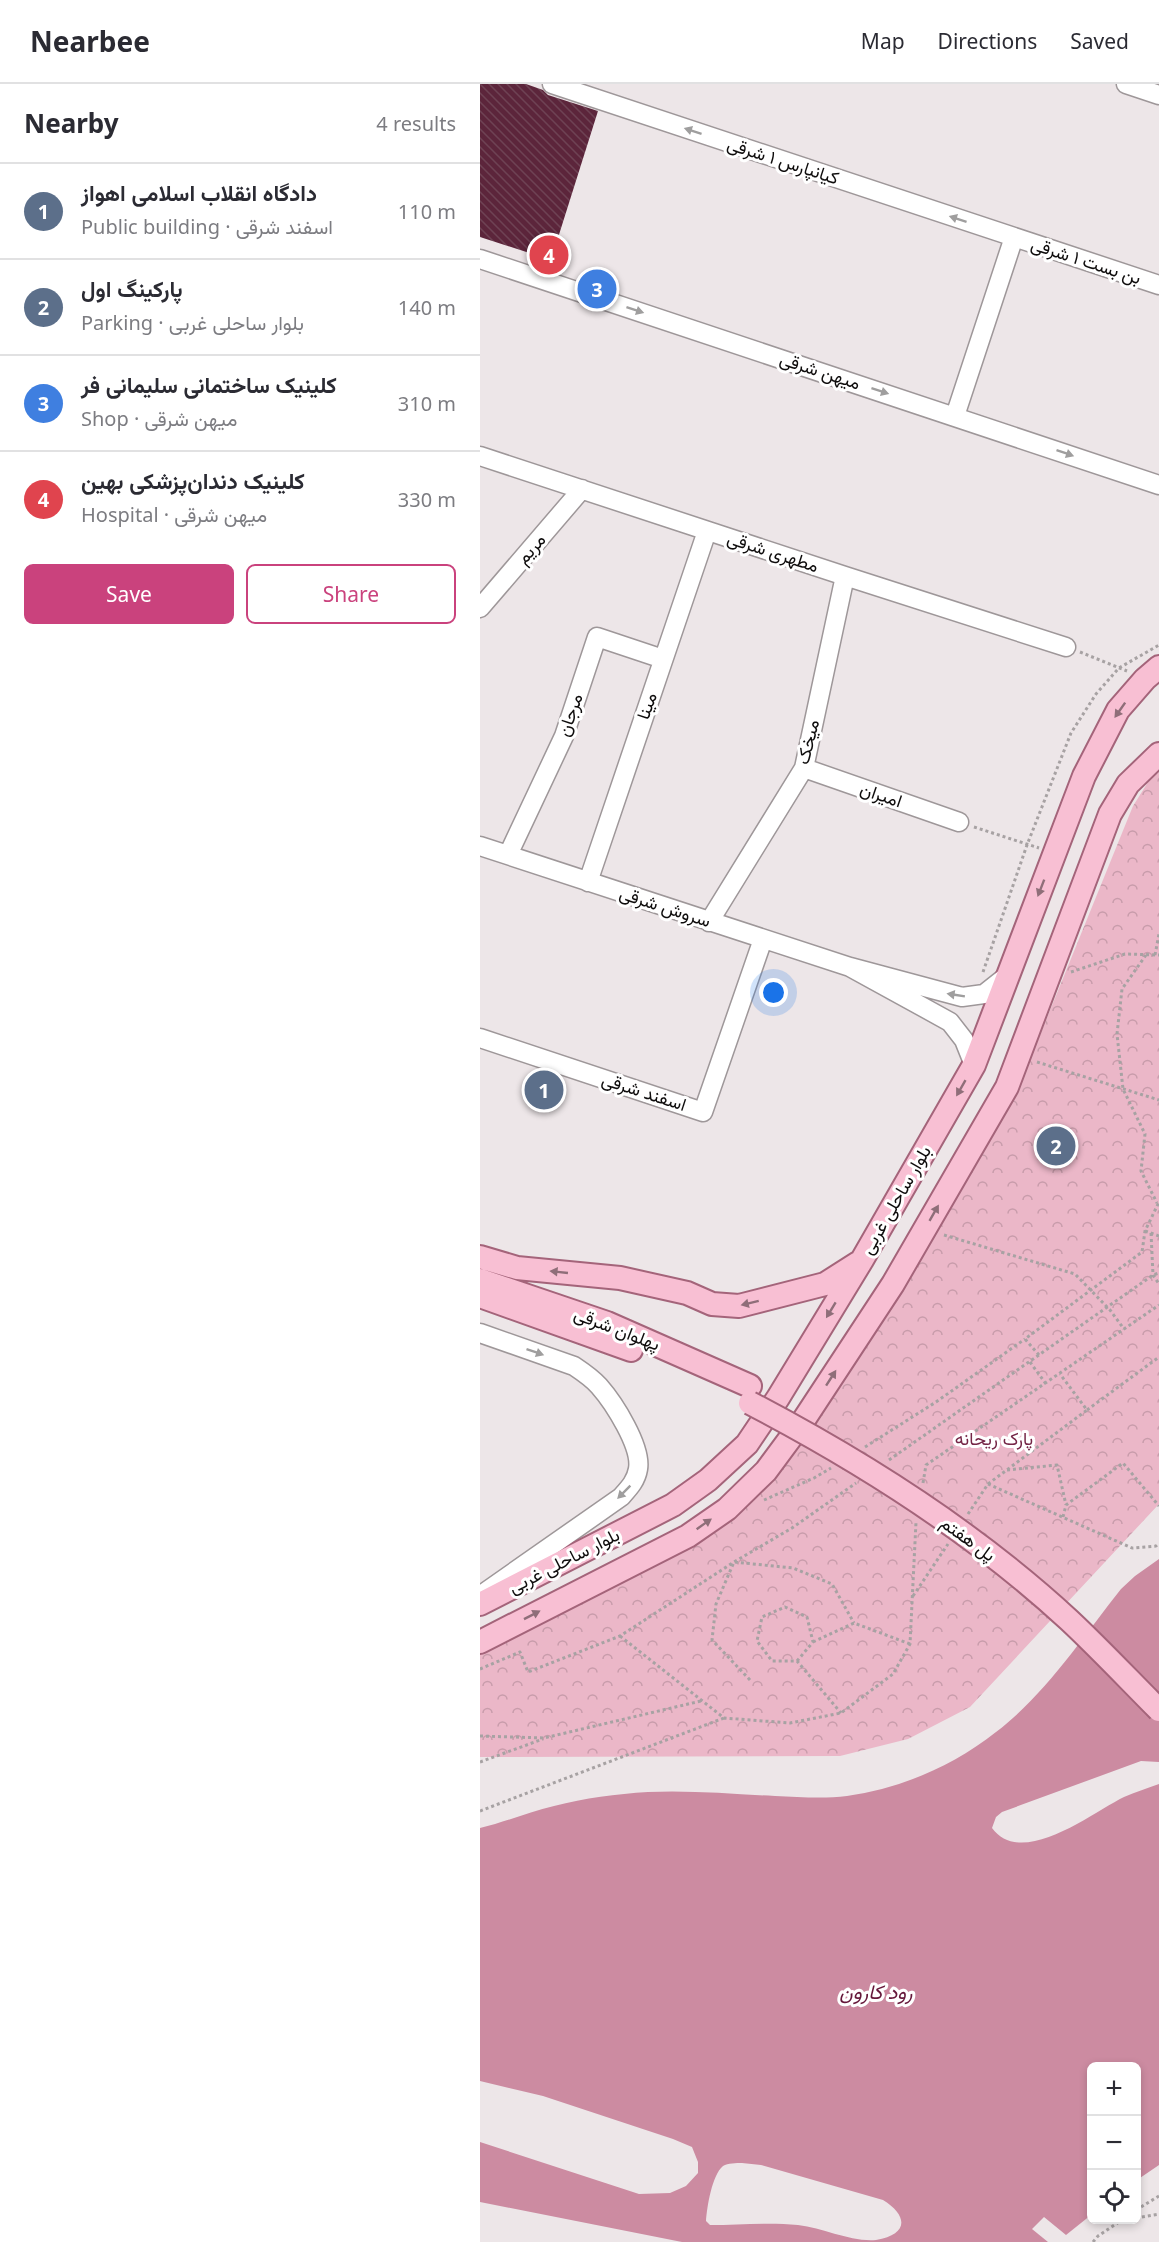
<!DOCTYPE html>
<html lang="en">
<head>
<meta charset="utf-8">
<style>
	:root { --surface:#fff; --page:#f7f7f7; --text:#2b2b33; --muted:#7c7c81; --line:#e1e1e2; --accent:#ca427d }
	body { margin:0; font-family:"Noto Sans",Vazirmatn,sans-serif; background:var(--page); color:var(--text) }
	.controls { position:absolute; right:18px; bottom:18px; display:grid; overflow:hidden; border-radius:9px; box-shadow:0 3px 9px #0003 }
	.controls button { width:54px; height:54px; display:grid; place-items:center; padding:0; border:0; border-bottom:2px solid var(--line); background:var(--surface); color:var(--text); font:30px sans-serif }
	.you { position:absolute; left:294px; top:909px; width:21px; height:21px; margin:-15px; border:4px solid #fff; border-radius:50%; background:#1a73e8; box-shadow:0 0 0 9px #1a73e833 }
	.badge { display:grid; place-items:center; width:39px; height:39px; border-radius:50%; background:var(--accent); color:#fff; font-size:20px; font-weight:700 }
	.pin { position:absolute; translate:-50% -50%; border:3px solid #fff; box-shadow:0 2px 6px #0006 }
	.list { margin:0; padding:0; list-style:none }
	h2 { display:flex; justify-content:space-between; align-items:center; height:78px; margin:0; padding:0 24px; font-size:26px }
	h2 small { font-size:20px; font-weight:400; color:var(--muted) }
	.list li { display:grid; grid-template-columns:39px 1fr auto; gap:18px; align-items:center; box-sizing:border-box; height:96px; padding:0 24px; border-top:2px solid var(--line) }
	.list b { display:block; font-size:22px; white-space:nowrap }
	.list p { margin:0; font-size:20px; white-space:nowrap; color:var(--muted) }
	.list em { font-size:20px; font-style:normal; color:var(--muted) }
	.actions { display:flex; gap:12px; padding:18px 24px }
	.actions a { flex:1; padding:14px 0; border:2px solid var(--accent); border-radius:9px; text-align:center; font-size:21px; color:var(--accent) }
	.actions .main { background:var(--accent); color:#fff }
	.icon { flex:none; width:33px; height:33px; fill:none; stroke:currentColor; stroke-width:2; stroke-linecap:round; stroke-linejoin:round }
	.map { position:relative; flex:none; width:679px; height:2158px; overflow:hidden }
	header { display:flex; align-items:center; gap:36px; box-sizing:border-box; height:84px; padding:0 30px; background:var(--surface); border-bottom:2px solid var(--line) }
	header strong { font-size:28px }
	nav { display:flex; gap:33px; margin-inline-start:auto; font-size:21px }
	main { display:flex }
	aside { flex:1; background:var(--surface) }
	.map>svg:first-child { display:block }
</style>
</head>
<body>
<header>
<strong>Nearbee</strong>
<nav><a>Map</a><a>Directions</a><a>Saved</a></nav>
</header>
<main>
<aside>
<h2>Nearby<small>4 results</small></h2>
<ul class="list">
<li><span class="badge" style="background:#5c6f8a">1</span><div><b>دادگاه انقلاب اسلامی اهواز</b><p>Public building · اسفند شرقی</p></div><em>110 m</em></li>
<li><span class="badge" style="background:#5c6f8a">2</span><div><b>پارکینگ اول</b><p>Parking · بلوار ساحلی غربی</p></div><em>140 m</em></li>
<li><span class="badge" style="background:#3f7fe0">3</span><div><b>کلینیک ساختمانی سلیمانی فر</b><p>Shop · میهن شرقی</p></div><em>310 m</em></li>
<li><span class="badge" style="background:#e0444e">4</span><div><b>کلینیک دندان‌پزشکی بهین</b><p>Hospital · میهن شرقی</p></div><em>330 m</em></li>
</ul>
<div class="actions"><a class="main">Save</a><a>Share</a></div>
</aside>
<div class="map">
<svg width="679" height="2158" viewBox="0 0 679 2158">
	<defs>
		<pattern id="park-crowns" width="20" height="18" patternUnits="userSpaceOnUse" patternTransform="scale(1.5)"><rect width="20" height="18" fill="#ebb7c8"/><path d="M2 6a3 3 0 1 1 6 0M12 15a3 3 0 1 1 6 0" fill="none" stroke="#c89cab"/></pattern>
		<pattern id="building-back-hatch" width="6" height="6" patternUnits="userSpaceOnUse" patternTransform="scale(1.5)"><rect width="6" height="6" fill="#5c253b"/><path d="M-1 5l2 2M0 0l6 6M5-1l2 2" fill="none" stroke="#6e4254"/></pattern>
	</defs>
	<rect width="100%" height="100%" fill="#ede6e8"/>
	<path fill="url(#park-crowns)" d="M679,688v732l-189,203 -62,32 -68,17 -360,1v-112l243,-130 173,-228 133,-225 104,-256 17,-27z"/>
	<path fill="#cc8ba1" fill-rule="evenodd" d="M679,1475v203l-18,-1 -139,51 -6,5 -4,11c30,41 101,-16 132,-31 11,-5 24,-9 35,-13v381l-22,15 -1,-114h-44l-1,149 -25,20 -22,-18 -12,12 16,13h-366l-202,-40v-60l159,52 31,-1 16,-7 12,-13v-11l-6,-15 -19,-8 -130,-43 -63,-15v-253c25,-6 49,-16 74,-22 31,-8 62,-12 94,-14 42,-2 85,2 127,4 24,1 49,3 72,0 55,-8 106,-30 149,-64 50,-38 86,-94 125,-143l14,-13zM262,2079l19,2 122,35c26,16 25,35 -7,40 -26,2 -52,-12 -78,-15 -29,-3 -59,0 -88,0l-4,-4c1,-14 6,-46 17,-55 5,-3 13,-3 19,-3z"/>
	<path fill="url(#building-back-hatch)" d="M0,0h46l17,6 5,5 50,16 -47,149 -71,-23z"/>
	<g fill="none" stroke-linecap="round" stroke-linejoin="round">
		<defs>
			<path id="minor" d="M72,0l607,201
				M646,0l33,11
				M0,175l679,226
				M475,332l59,-179
				M0,372l365,120 221,71
				M0,524l102,-119
				M324,684l155,54
				M0,762l370,121
				M28,771l56,-119 33,-99 66,22
				M108,798l119,-351
				M229,838l95,-154 41,-192
				M0,954l223,74 60,-173
				M494,981l-10,-25 -14,-18 -100,-55 112,30 22,-3 24,-19
				M0,1249l94,33c9,6 18,12 25,20 15,17 43,61 39,83 -2,12 -9,19 -17,28l-140,98"/>
			<path id="major" d="M0,1173l37,11 103,10 67,15 25,11 27,2 86,-22 33,-21
				M0,1196l127,43 143,63
				M0,1212l151,54
				M0,1520l193,-99 35,-25 39,-36 31,-46 84,-138 112,-195 110,-289 34,-66 27,-31 14,-12
				M0,1558l208,-106 39,-27 39,-38 37,-50 90,-137 114,-197 103,-273 18,-30 31,-30"/>
		</defs>
		<use href="#minor" stroke="#9e9799" stroke-width="21"/>
		<use href="#major" stroke="#a4647a" stroke-width="26"/>
		<path stroke="#a7a2a3" stroke-width="3" stroke-dasharray="3 3" stroke-linecap="butt" d="M600,568l47,19
			M494,743l65,21
			M666,871l-24,34 -5,45 6,55 22,45 -4,37 16,32
			M675,871l4,-21
			M503,888l44,-127 44,-112 25,-39 23,-26 40,-23
			M591,888l54,-18 34,1
			M557,978l122,38
			M665,1147l14,5
			M671,1149l2,42 6,9
			M464,1151l131,39 35,36 14,19
			M559,1271l-14,-16 117,-87 3,-21 14,-29
			M550,1278l16,22
			M607,1326l72,-53
			M385,1363l71,-45 89,-63
			M409,1376l264,-185 6,-2
			M527,1386l50,-5 9,40
			M443,1399l3,-18 233,-160
			M508,1400l99,-74 -27,-36
			M284,1416l50,-22 17,-10
			M488,1430l20,-30 144,64 24,-2 3,-3
			M583,1433l3,-12 57,-42 36,43
			M433,1512l35,-52
			M140,1552l104,82 66,5 51,-10 52,-39 17,-30 6,-122
			M333,1558l41,-19 56,21
			M317,1577l16,-19 -6,-25 -22,-10 -23,10 -5,24 15,20h25l44,52
			M0,1585l40,-17 8,20 92,-36 114,-74 58,-34 64,-45
			M270,1596l-38,-40 4,-36 18,-42 59,6 39,16 22,39
			M0,1652l64,2 157,-37
			M0,1678l63,-23
			M0,1727l244,-93
			M656,2126l23,-14
			M656,2134l23,-4
			M613,2158l5,-6 24,-16"/>
		<use href="#minor" stroke="#fff" stroke-width="18"/>
		<use href="#major" stroke="#f8bfd3" stroke-width="22"/>
		<defs>
			<path id="major-bridge" d="M270,1319c113,59 225,130 319,217 31,29 60,60 90,90"/>
		</defs>
		<use href="#major-bridge" stroke="#a4647a" stroke-width="26" stroke-linecap="butt"/>
		<use href="#major-bridge" stroke="#f8bfd3" stroke-width="22"/>
	</g>
	<defs><path id="oneway-solid" d="M-6-.8H1V-3.2L6.5 0L1 3.2V.8H-6Z" transform="scale(1.5)"/></defs>
	<g fill="#9f9e9e">
		<use href="#oneway-solid" transform="translate(213 47) rotate(-162)"/>
		<use href="#oneway-solid" transform="translate(478 135) rotate(-162)"/>
		<use href="#oneway-solid" transform="translate(155 226) rotate(18)"/>
		<use href="#oneway-solid" transform="translate(400 307) rotate(18)"/>
		<use href="#oneway-solid" transform="translate(585 369) rotate(19)"/>
		<use href="#oneway-solid" transform="translate(476 911) rotate(-171)"/>
		<use href="#oneway-solid" transform="translate(55 1268) rotate(19)"/>
		<use href="#oneway-solid" transform="translate(144 1408) rotate(135)"/>
	</g>
	<g fill="#8f6e79">
		<use href="#oneway-solid" transform="translate(640 626) rotate(125)"/>
		<use href="#oneway-solid" transform="translate(561 804) rotate(111)"/>
		<use href="#oneway-solid" transform="translate(481 1004) rotate(120)"/>
		<use href="#oneway-solid" transform="translate(454 1129) rotate(-60)"/>
		<use href="#oneway-solid" transform="translate(79 1188) rotate(-174)"/>
		<use href="#oneway-solid" transform="translate(270 1219) rotate(166)"/>
		<use href="#oneway-solid" transform="translate(351 1226) rotate(121)"/>
		<use href="#oneway-solid" transform="translate(351 1294) rotate(-57)"/>
		<use href="#oneway-solid" transform="translate(224 1440) rotate(-35)"/>
		<use href="#oneway-solid" transform="translate(52 1531) rotate(-27)"/>
	</g>
	<g text-anchor="middle" stroke-width="6" stroke-linejoin="round" paint-order="stroke">
		<g font-size="18" fill="#0e0c0c" stroke="#fff">
			<text transform="translate(303 77) rotate(18)" y="6">کیانپارس ۱ شرقی</text>
			<text transform="translate(606 177) rotate(18)" y="6">بن بست ۱ شرقی</text>
			<text transform="translate(340 287) rotate(18)" y="6">میهن شرقی</text>
			<text transform="translate(51 465) rotate(-49)" y="6">مریم</text>
			<text transform="translate(293 468) rotate(18)" y="6">مطهری شرقی</text>
			<text transform="translate(167 622) rotate(-71)" y="6">مینا</text>
			<text transform="translate(90 631) rotate(-71)" y="6">مرجان</text>
			<text transform="translate(328 658) rotate(-76)" y="6">میخک</text>
			<text transform="translate(401 711) rotate(19)" y="6">امیران</text>
			<text transform="translate(185 823) rotate(18)" y="6">سروش شرقی</text>
			<text transform="translate(164 1008) rotate(18)" y="6">اسفند شرقی</text>
			<text transform="translate(416 1116) rotate(-60)" y="6">بلوار ساحلی غربی</text>
			<text transform="translate(137 1245) rotate(21)" y="6">پهلوان شرقی</text>
			<text transform="translate(488 1455) rotate(36)" y="6">پل هفتم</text>
			<text transform="translate(84 1477) rotate(-27)" y="6">بلوار ساحلی غربی</text>
		</g>
		<g font-size="18" fill="#752647" stroke="#fff">
			<text x="514" y="1361">پارک ریحانه</text>
		</g>
		<g font-size="20" font-style="italic" fill="#65173a" stroke="#fff">
			<text x="396" y="1915">رود کارون</text>
		</g>
	</g>
</svg>
<div class="controls">
<button>+</button>
<button>−</button>
<button><svg class="icon" aria-label="locate" viewBox="0 0 24 24"><circle cx="12" cy="12" r="6"/><path d="M12 2v4M12 18v4M2 12h4M18 12h4"/></svg></button>
</div>
<div class="you"></div>
<div class="pin badge" style="left:64px;top:1006px;background:#5c6f8a">1</div>
<div class="pin badge" style="left:576px;top:1062px;background:#5c6f8a">2</div>
<div class="pin badge" style="left:117px;top:205px;background:#3f7fe0">3</div>
<div class="pin badge" style="left:69px;top:171px;background:#e0444e">4</div>
</div>
</main>
</body>
</html>
